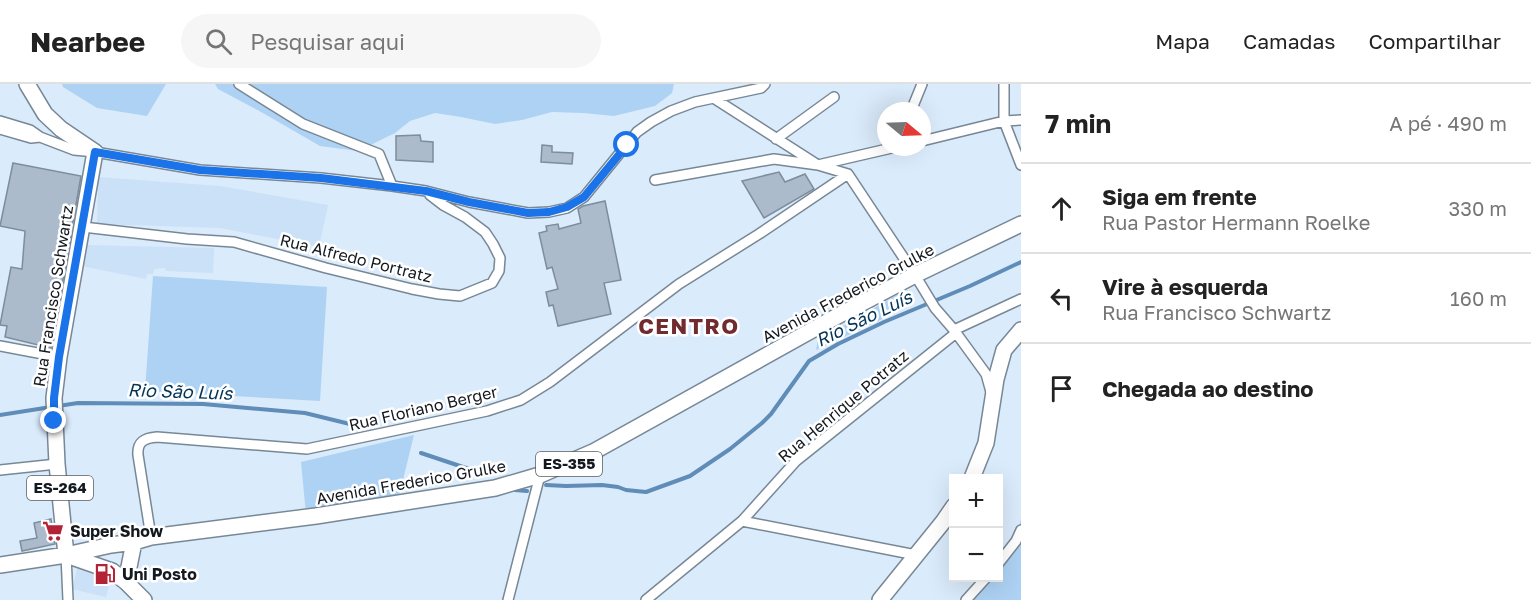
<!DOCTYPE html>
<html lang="pt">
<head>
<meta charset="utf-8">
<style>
	:root { --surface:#fff; --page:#f6f6f6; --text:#222; --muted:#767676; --line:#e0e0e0 }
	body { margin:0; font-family:"Golos Text",sans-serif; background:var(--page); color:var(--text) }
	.controls { position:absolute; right:18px; bottom:18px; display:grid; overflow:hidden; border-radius:0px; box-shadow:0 6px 24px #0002 }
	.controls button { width:54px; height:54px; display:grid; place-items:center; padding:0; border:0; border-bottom:2px solid var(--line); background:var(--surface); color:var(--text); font:30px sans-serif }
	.compass { position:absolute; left:877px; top:18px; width:54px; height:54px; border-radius:50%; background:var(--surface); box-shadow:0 6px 24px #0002; rotate:109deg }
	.stop { position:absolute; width:18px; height:18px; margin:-14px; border:4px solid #1a73e8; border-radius:50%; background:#fff }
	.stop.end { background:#1a73e8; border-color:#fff; box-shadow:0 2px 6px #0008 }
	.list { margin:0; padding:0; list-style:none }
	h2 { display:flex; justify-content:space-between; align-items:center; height:78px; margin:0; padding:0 24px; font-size:26px }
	h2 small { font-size:20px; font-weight:400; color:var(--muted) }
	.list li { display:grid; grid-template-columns:39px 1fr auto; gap:18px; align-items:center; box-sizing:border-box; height:90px; padding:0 24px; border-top:2px solid var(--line) }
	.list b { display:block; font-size:22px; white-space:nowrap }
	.list p { margin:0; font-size:20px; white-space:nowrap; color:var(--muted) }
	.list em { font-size:20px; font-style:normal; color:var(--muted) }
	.icon { flex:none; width:33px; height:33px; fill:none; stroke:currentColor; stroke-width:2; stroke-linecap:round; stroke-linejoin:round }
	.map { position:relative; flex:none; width:1021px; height:516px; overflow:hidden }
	header { display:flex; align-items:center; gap:36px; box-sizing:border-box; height:84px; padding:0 30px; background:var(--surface); border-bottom:2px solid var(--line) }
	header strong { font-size:28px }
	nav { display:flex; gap:33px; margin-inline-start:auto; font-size:21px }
	.search { width:420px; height:54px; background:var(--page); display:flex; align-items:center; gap:15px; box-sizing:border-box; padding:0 21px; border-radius:33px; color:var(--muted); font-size:22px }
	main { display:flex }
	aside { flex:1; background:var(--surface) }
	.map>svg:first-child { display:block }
</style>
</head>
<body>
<header>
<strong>Nearbee</strong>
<div class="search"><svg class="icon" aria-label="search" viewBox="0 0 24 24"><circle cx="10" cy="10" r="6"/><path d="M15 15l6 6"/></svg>Pesquisar aqui</div>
<nav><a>Mapa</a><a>Camadas</a><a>Compartilhar</a></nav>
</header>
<main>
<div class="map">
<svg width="1021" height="516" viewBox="0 0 1021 516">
	<rect width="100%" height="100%" fill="#daebfb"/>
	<path fill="#cbe1f7" d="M98,93l122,9 108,19 -9,42 -99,-19 -123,-4z
		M86,161l128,3 -1,25 -47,-2 -1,-3 -11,1 -1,5h-6l-1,5 -65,-13z
		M78,481l34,10 -6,22 -34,-8z"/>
	<path fill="#aed2f4" d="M62,0h104l-19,32 -50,-8 -34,-21z
		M215,0h459l-2,9 -17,13 -41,10 -31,-3 -31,-1 -30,8 -27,4 -34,-7 -26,-4 -25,8 -15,12 -37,18 -38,-5 -57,-33 -45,-24z
		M153,192l174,11 -7,114 -175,-10z
		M897,211l9,13 -90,42 2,-10z
		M414,351l-16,65 -92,14 -5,-52z
		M1021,434v82h-47l-3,-2 17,-20h10l1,-16 20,-34z"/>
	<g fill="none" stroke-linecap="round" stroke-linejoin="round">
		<path stroke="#5f8db8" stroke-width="4" d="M58,322l20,-3 125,1 102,9 53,13
			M0,331l51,-8
			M421,369l51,17
			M546,401l20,1 36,-1 16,2 8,3 20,2 44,-16 40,-27 32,-26 9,-9 38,-53 29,-17 46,-22 86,-36 51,-24
			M515,406l12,1"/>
	</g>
	<path fill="#abbbcb" stroke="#7d8d9b" stroke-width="1.5" d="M420,51l1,6 12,1v20l-37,-2v-24z
		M542,61l10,1v6l21,1 -1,11 -31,-2z
		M13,79l68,13 -30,172 -46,-11 2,-11 -7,-1 11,-58 11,2 3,-38 -25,-5z
		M779,88l6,10 20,-8 9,15 -50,29 -22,-37z
		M605,117l16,79 -17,3 7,31 -53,12 -5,-21 -4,1 -3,-14 12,-3 -6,-22 -5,2 -8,-36 8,-2 -1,-5 12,-2 1,5 22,-6 -3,-14 5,-3z
		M51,435l4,25 -33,7 -2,-10 17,-3 -3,-15z"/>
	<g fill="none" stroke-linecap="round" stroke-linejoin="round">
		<defs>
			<path id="minor" d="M239,0l64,40 76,30 13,32
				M1004,0v37l17,44
				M715,15l103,66 30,9 67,101 20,33 19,22 32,44 5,18
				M911,27l11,-27
				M0,37l30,9 10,7 34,13 21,2 105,18 121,8 71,8 34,5 43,11 59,11 21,-1 18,-4 17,-11 53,-65 14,-10 20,-11 24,-9 66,-14 4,-4
				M0,45l31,9 9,-1
				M776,55l58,-42
				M922,57l82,-20 17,-1
				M655,96l119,-21 44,6 78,-18
				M83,143l104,12 47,3 92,26 86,21 27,5 21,2 32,-13 7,-12 1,-13 -7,-14 -8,-12 -20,-15 -22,-12 -13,-10
				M954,246l67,-31
				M0,262l59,11
				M0,386l57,-6
				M742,437l174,34
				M151,453l-13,-82c-1,-13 6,-17 19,-18l150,12 180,-38 34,-11 29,-18 129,-98 80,-50 89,-60
				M66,471l2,45
				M998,480l18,-23 5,-11
				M508,516l32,-125
				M646,516l96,-79 54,-60 160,-128
				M966,516l20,-22"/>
			<path id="primary" d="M27,0l18,30 16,15 34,23 -36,205 -5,41 3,66 9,91
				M972,394l14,-35 10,-64 8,-29 17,-20
				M66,471l46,16 14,11 18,18
				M0,481l66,-10 45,-10 23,-3 17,-5 165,-21 179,-28 45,-13 53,-23 239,-133 83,-44 106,-51
				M126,498l8,-40
				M880,516l63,-78 11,-16"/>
		</defs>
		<use href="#minor" stroke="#788796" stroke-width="12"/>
		<use href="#primary" stroke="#788796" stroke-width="18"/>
		<use href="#minor" stroke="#fff" stroke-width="9"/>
		<use href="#primary" stroke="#fff" stroke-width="15"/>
	</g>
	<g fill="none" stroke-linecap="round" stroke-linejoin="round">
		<path stroke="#1a73e8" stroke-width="8" d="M54,337v-23l5,-41 36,-205 105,18 121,8 105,13 43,11 59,11 21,-1 18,-5 17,-10 43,-52"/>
	</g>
	<defs>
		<symbol id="supermarket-bare" viewBox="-9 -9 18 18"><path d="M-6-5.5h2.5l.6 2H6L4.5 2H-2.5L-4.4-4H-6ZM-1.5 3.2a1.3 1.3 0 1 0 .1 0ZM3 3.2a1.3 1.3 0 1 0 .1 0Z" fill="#b42335" stroke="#fff" stroke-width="2.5" paint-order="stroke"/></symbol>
		<symbol id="fuel-bare" viewBox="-9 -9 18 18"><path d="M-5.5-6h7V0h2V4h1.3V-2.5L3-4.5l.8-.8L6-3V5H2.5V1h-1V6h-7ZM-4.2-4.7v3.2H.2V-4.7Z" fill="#b42335" stroke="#fff" stroke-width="2.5" paint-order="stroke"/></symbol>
	</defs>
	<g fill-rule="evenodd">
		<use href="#supermarket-bare" x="38" y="432" width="30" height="30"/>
		<use href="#fuel-bare" x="90" y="475" width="30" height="30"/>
	</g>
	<g text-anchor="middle" stroke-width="5" stroke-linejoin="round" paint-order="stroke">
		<g fill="#fff" stroke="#5a5e62" stroke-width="1.5">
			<rect x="536" y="368" width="66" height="24" rx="4.5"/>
			<rect x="27" y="392" width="66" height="24" rx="4.5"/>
		</g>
		<g font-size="15" font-weight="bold" fill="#13191f">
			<text x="569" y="385">ES-355</text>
			<text x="60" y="409">ES-264</text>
		</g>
		<g font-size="16" fill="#13191f" stroke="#fff">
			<text transform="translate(356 174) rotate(14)" y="6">Rua Alfredo Portratz</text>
			<text transform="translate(848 209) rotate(-28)" y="6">Avenida Frederico Grulke</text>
			<text transform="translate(53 212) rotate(-81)" y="6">Rua Francisco Schwartz</text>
			<text transform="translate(843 322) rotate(-40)" y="6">Rua Henrique Potratz</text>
			<text transform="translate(423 324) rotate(-13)" y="6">Rua Floriano Berger</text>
			<text transform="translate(411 398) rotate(-10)" y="6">Avenida Frederico Grulke</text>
		</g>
		<g font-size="16" font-weight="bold" fill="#13191f" stroke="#fff" text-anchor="start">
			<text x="70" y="453">Super Show</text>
			<text x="122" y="496">Uni Posto</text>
		</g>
		<g font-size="18" font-style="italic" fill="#033559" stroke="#fff">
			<text transform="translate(864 235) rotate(-26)" y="6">Rio São Luís</text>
			<text transform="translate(180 308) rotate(2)" y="6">Rio São Luís</text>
		</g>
		<g font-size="22" font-weight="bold" letter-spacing="1.5" fill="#712a2d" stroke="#fff">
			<text x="689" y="250">CENTRO</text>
		</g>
	</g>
</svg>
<div class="controls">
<button>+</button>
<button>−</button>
</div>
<svg class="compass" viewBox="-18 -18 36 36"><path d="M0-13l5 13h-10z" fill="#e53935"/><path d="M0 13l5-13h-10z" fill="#767676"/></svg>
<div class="stop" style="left:627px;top:61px"></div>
<div class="stop end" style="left:54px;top:337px"></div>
</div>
<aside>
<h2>7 min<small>A pé · 490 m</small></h2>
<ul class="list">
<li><svg class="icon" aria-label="ahead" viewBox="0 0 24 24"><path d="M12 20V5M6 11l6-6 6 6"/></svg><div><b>Siga em frente</b><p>Rua Pastor Hermann Roelke</p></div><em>330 m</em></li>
<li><svg class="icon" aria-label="left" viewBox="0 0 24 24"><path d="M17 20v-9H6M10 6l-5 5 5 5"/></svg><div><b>Vire à esquerda</b><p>Rua Francisco Schwartz</p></div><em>160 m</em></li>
<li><svg class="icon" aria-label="arrive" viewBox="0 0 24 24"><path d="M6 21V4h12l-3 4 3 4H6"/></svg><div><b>Chegada ao destino</b></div></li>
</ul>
</aside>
</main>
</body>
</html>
